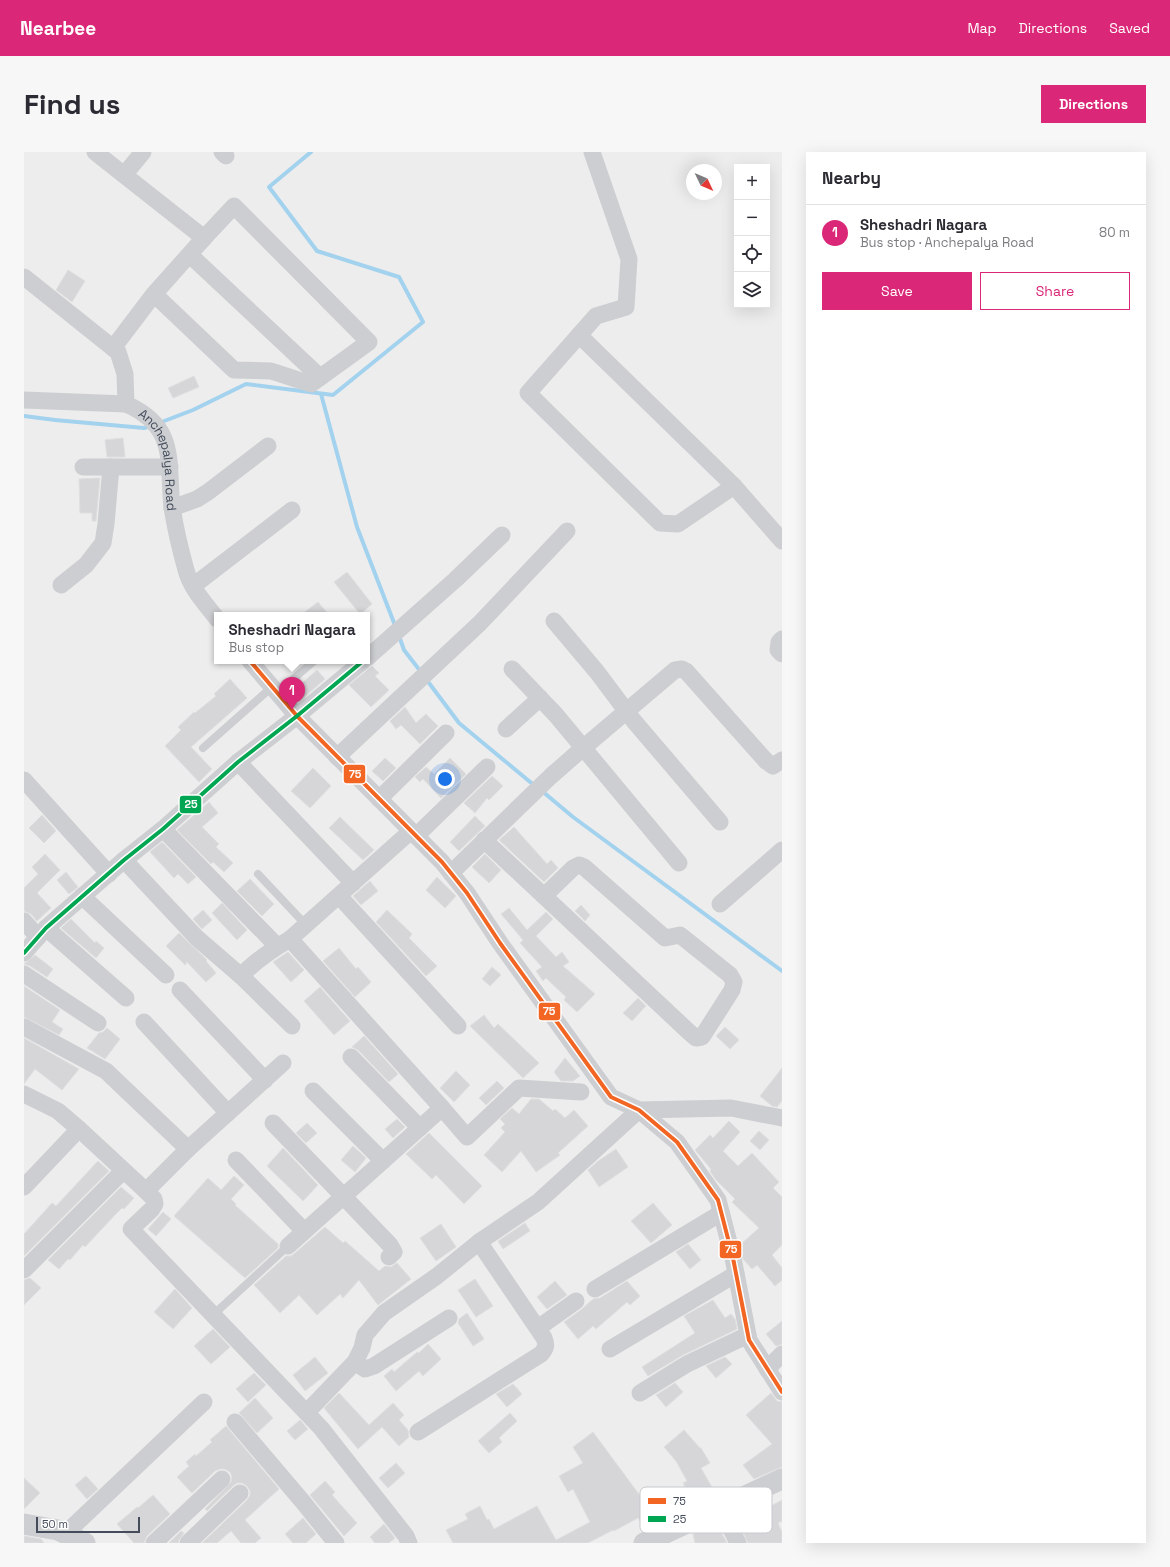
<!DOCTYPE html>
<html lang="en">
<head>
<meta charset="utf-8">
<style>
	:root { --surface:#fff; --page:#f7f7f7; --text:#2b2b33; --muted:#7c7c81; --line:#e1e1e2; --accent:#db2777 }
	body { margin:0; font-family:"Space Grotesk",sans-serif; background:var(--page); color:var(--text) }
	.controls { position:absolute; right:12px; top:12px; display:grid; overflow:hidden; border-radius:0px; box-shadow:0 4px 16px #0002 }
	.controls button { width:36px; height:36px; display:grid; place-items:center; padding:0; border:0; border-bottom:1px solid var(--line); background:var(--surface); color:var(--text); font:20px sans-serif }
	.compass { position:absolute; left:662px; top:12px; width:36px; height:36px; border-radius:50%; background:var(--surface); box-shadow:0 4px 16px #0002; rotate:134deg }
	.scale { position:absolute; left:12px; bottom:10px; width:104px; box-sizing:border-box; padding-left:4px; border:2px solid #444c5b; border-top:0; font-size:11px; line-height:14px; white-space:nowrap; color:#444c5b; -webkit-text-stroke:3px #fff; paint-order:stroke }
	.you { position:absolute; left:421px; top:627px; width:14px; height:14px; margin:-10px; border:3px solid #fff; border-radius:50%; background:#1a73e8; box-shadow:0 0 0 6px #1a73e833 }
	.badge { display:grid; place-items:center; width:26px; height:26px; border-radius:50%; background:var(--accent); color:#fff; font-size:13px; font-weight:700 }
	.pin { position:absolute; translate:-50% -33px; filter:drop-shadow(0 1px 2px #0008) }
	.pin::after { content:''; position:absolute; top:21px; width:14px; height:12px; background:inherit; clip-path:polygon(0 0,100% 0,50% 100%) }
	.popup { position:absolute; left:190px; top:460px; width:156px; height:52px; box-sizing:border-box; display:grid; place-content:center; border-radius:0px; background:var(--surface); filter:drop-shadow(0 1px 3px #0005); font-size:13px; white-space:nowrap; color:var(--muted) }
	.popup b { font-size:15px; color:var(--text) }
	.popup::after { content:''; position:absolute; left:50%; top:100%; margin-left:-8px; border:8px solid transparent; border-top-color:var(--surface) }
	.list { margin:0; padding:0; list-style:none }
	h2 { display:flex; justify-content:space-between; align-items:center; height:52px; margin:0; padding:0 16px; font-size:17px }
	h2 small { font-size:13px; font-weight:400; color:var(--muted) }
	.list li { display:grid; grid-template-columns:26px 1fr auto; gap:12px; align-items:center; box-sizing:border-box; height:56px; padding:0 16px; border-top:1px solid var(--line) }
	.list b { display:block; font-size:15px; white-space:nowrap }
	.list p { margin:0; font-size:13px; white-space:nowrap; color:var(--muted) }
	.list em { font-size:13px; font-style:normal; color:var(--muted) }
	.actions { display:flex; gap:8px; padding:12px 16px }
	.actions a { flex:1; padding:9px 0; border:1px solid var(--accent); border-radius:0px; text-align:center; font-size:14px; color:var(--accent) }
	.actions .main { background:var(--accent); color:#fff }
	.icon { flex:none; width:22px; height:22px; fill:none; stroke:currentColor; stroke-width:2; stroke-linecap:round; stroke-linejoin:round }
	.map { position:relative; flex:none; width:758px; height:1391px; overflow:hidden; border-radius:0px }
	header { display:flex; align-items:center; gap:24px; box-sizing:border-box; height:56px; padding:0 20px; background:var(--accent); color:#fff }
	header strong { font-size:19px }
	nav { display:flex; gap:22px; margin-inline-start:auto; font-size:14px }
	.intro { display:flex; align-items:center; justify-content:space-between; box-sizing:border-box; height:96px; padding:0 24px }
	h1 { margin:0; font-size:28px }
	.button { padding:10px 18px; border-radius:0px; background:var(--accent); color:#fff; font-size:14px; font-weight:700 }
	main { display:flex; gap:24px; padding:0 24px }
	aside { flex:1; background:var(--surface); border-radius:0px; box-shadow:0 4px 16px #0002 }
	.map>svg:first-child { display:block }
</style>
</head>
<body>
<header>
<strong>Nearbee</strong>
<nav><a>Map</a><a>Directions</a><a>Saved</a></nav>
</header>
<div class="intro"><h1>Find us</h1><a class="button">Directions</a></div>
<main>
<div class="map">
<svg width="758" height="1391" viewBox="0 0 758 1391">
	<rect width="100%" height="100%" fill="#eeeded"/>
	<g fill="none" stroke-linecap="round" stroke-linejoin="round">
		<path stroke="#a2d2ee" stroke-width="4" d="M297,242l36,133 39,101
			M0,264l31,4 89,8 7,-2
			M135,271l34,-13 53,-26 87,11 90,-73 -24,-45 -82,-26 -48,-64 42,-35
			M375,484l5,14 17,22
			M402,527l33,44 76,63
			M518,639l31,26 209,154"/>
	</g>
	<path fill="#d6d6d9" stroke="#dfdfe0" d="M44,118l17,11 -13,21 -16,-12z
		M170,224l5,11 -26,11 -5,-10z
		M99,286l2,19h-18l-2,-17z
		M76,326l-4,43h-4v-8h-12l-1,-34z
		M323,420l25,32 -12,10 -26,-32z
		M294,450l11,13h-28z
		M348,514l7,7 -4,3 14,14 -18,17 -22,-22z
		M293,518l8,9 -23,20 -8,-9z
		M206,527l17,19 -56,49 21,22 -13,13 -34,-36 16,-16 -3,-3 16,-15 1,1 21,-17 -2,-2z
		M381,555l11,16 10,-9 12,12 -18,18 -19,-19 -5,4 -6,-8z
		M361,606l11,10 -13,13 -11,-10z
		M426,606l16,16 -25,24 -18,-19 -3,3 -5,-5 11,-10 8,7z
		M289,616l18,18 -21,22 -19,-17z
		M468,624l11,10 -14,14 -2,-2 -12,15 -11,-10z
		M185,650l9,11 -16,14 17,17 -3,3 17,16 -9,9 -11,-10 -2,2 -34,-34z
		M18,663l14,16 -12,12 -15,-15z
		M451,664l10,10 -26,25 -9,-9z
		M316,665l34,33 -11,10 -34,-32z
		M490,675l33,37 4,-4 7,8 -14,14 -45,-42z
		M138,690l34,35 -8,7 -10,-10 -4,4 -24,-26z
		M21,702l15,16 -23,23 14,15 -14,13 -6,-7 -7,-3v-23l14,-14 -6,-7z
		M461,702l16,16 -12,13 -17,-16z
		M42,720l12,15 -9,7 -12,-14z
		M413,725l19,19 -11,12 -19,-18z
		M226,727l24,25 -12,12 -25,-25z
		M346,729l8,10 -17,14 -8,-9z
		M198,751l25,27 -10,10 -25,-27z
		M557,753l9,10 -5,6 -10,-10z
		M485,756l18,22 19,-18 7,7 -17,17 20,21 6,-5 7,10 -6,4 32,28 -18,18 -13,-12 2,-3 -20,-19 -3,3 -7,-10 6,-4 -22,-24 3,-3 -22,-26z
		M179,758l9,10 -10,9 -9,-10z
		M363,758l25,24 -3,4 28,28 -11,10 -50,-54z
		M47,767l24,24 1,-2 8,7 -8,10 -35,-30z
		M155,781l28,27 -1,1 10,12 -10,9 -19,-20 -2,3 -19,-19z
		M315,796l17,21 2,-2 13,15 -16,15 -32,-36z
		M264,800l16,18 -13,12 -18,-20z
		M11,803l18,14 -6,8 -17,-11 -6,-2z
		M468,815l9,8 -11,11 -8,-7z
		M0,834l36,24 -8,12 11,7 -4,6 -35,-18z
		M296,835l30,34 -16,14 -30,-34z
		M614,846l8,8 -14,15 -9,-8z
		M460,863l10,13 4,-4 41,39 -16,15 -53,-52z
		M701,875l14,13 -9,9 -14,-13z
		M83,876l13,11 -15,20 -18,-11 12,-15 4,-1z
		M340,884l34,38 -9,8 -31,-32 -6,-3z
		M0,886l55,31 -17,21 -27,-21 -11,15z
		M541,906l15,18 -7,5h-12l-7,-9z
		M758,916v33l-5,6 -5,-1 -12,-10z
		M432,919l14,14 -16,17 -14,-14z
		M473,929l7,7 -18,17 -7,-7z
		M507,947h8l14,12 2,-2 10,9 9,-8 14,16 -30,27 2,2 -24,17 -15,-21 -19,21 -18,-17 21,-23 -4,-4 4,-4 -5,-5 12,-11 7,6z
		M373,967l8,8 -12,11 -8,-9z
		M705,969l11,11 -17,19 15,15 14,-13 27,29 -6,6 9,9v48l-10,10 10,13v12l-7,6 -18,-21 -5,4 -9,-10 -3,-14 19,-17 -27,-26 3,-3 -19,-19 -6,-9 1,-2 -16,-19 15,-15 3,3z
		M283,971l10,10 -11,10 -10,-10z
		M735,979l10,9 -9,10 -10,-9z
		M405,981l53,53 -18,18 -28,-29 -4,4 -26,-25z
		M329,994l13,12 -11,14 -14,-12z
		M259,996l35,37 -15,16 -36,-35z
		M592,997l12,18 -29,20 -11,-17 10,-9z
		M74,1009l11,10 -85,85v-22l28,-31 4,3z
		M210,1024l10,9 -13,14 5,5 -1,1 43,39v4l-33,30 -71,-62 34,-38 13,12z
		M97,1035l13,11 -10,11 -2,-1 -8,8 -29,31 -2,-2 -13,15 -2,-1 -9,10 -11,-9z
		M629,1051l19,22 -21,18 -20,-22z
		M139,1060l8,7 -15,17 -8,-7z
		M501,1071l5,8 -27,18 -5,-8z
		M417,1072l15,23 -20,14 -16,-23z
		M301,1075l18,16 2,-2 34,30 6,-5 6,1 6,-4 14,16 -33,26 -19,-25 -16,18 -3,-4 -23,21 -18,-20 -19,18 -26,-28 32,-29h5l4,-3z
		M664,1092l13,16 -11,9 -14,-17z
		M6,1126l11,10 -17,17v-25z
		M451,1127l18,27 -17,11 -18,-27z
		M531,1129l12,14 -20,14 -10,-12z
		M603,1129l13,15 -10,9 -3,-3 -31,27 -3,-3 -15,13 -14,-17 18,-13 11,-10 7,-1z
		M151,1137l17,19 -19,21 -19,-17z
		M689,1148l12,18 6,-4 4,5 2,10 -54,26 -35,21 -6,-9 53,-34 -11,-17z
		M443,1161l17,26 -11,7 -15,-23 1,-4z
		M758,1169v23l-6,2 -10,-12z
		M189,1177l17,18 -19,17 -17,-18z
		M404,1192l13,15 -18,17 -4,-5 -23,20 -12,-15 8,-7 2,3 23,-20 2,1z
		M291,1205l13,16 -23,18 -12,-16z
		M701,1205l7,7 -16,14 -10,-12z
		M230,1221l12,12 -18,17 -12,-13z
		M651,1231l8,9 -17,15 -10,-12z
		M489,1232l9,10 -15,13 -11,-13z
		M315,1241l30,32 24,-22 11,12 -5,5 9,10 1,7 -10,9 -17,-19 -24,22 -34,-41z
		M747,1241l6,8 5,1v65l-28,12 -11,-14 29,-21 -26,-29z
		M231,1246l18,20 -16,15 -18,-20z
		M486,1261l7,8 -18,17 3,4 -13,11 -11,-12z
		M276,1268l8,9 -13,11 -8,-9z
		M202,1274l53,63 -34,31 16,18 -6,5h-14l-10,-12 -14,12h-15l45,-43 3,-5v-4l-3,-5 -5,-3h-5l-4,3 -26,25 -2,-2 26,-27 1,-5 -2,-5 -6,-3h-4l-5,2 -23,22 -15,-16 12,-11 -3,-4 9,-8 1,2 16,-14 -2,-2z
		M660,1278l16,18h1l9,15 -9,5 16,28 -22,10 -12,-23 4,-2 -11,-20 -12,-14z
		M569,1280l65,88 -12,9 -8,-11 -24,13 -1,-1 -25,13h-135l-7,-13 22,-11 -3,-5 15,-8 7,14 2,-1 5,10 43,-23 19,34 34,-18 -17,-33 -5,3 -9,-16 24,-13 -10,-16z
		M372,1311l9,10 -17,15 -9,-10z
		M62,1324l12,13 -11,10 -12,-14z
		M0,1326l16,15 -16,16z
		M301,1329l10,11 -3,3 25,28 -13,13 -34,-41z
		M129,1343l17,19 -23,22 -3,7h-10l-17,-19 20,-17 1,1z
		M758,1348v21l-4,2 4,9v11h-34l-9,-20z
		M279,1366l13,16 -10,9h-13l-8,-9z
		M360,1372l11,14 -6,5h-14l-5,-6z
		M693,1372l10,19h-32l-2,-9z
		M157,1379l3,2 -5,7 -1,3h-9z
		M0,1384l17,3 3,4h-20z"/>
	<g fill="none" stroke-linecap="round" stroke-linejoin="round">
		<path stroke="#ccced1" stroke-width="8" d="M253,541l37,-32
			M179,596l69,-61
			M234,722l48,51
			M189,1163l75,-69"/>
		<g stroke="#ccced1" stroke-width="17">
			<path d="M71,0l109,86"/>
			<path d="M198,0l4,4"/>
			<path d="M568,0l37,107 -3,48 -30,9 -68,77 132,130 18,1 56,-38 48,55"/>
			<path d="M100,23l19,-23"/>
			<path d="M166,103l130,122"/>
			<path d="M0,125l94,75 7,22 1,30"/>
			<path d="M555,183l155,151"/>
			<path d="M89,196l41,-54 50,-56 30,-32 135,136 -58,42 -40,-13 -37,-1 -80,-76"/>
			<path id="s1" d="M0,248l102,4c52,23 41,57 46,103 3,20 9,45 14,63 5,19 20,34 31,49"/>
			<path d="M59,315h87"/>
			<path d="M148,356l25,-9 11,-7 60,-46"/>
			<path d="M37,433l25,-20 17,-22 3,-19 5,-57"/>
			<path d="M169,434l99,-76"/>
			<path d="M530,469l43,51 36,48 87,102"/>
			<path d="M758,487l-3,3 -1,8 4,4"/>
			<path d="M343,506l88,-78 47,-45"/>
			<path d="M226,509l47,55 145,146 25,31 33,50 111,154 28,13 38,32 41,58 15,58 16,82 33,52"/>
			<path d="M488,517l44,46 123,148"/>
			<path d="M482,577l34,-31"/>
			<path d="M313,605l143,-134 87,-92"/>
			<path d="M214,610l115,121"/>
			<path d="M0,628l85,94"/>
			<path d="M355,647l67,-66"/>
			<path d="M139,677l114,117"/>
			<path d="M392,684l71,-69"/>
			<path d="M460,688l205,192 7,6 6,-1 30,-47 2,-8 -4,-7 -50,-40 -15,3 -81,-71 -5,-2 -6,3 -29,28"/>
			<path d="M100,708l73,78 44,38"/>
			<path d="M427,721l100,-97 32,-28 92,-78 7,-1 4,2 80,90 7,5 9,-6"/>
			<path d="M58,744l84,79"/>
			<path d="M315,744l119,130"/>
			<path d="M696,752l62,-54"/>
			<path d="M0,769l14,16"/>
			<path d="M22,776l80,70"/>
			<path d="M266,787l152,169"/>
			<path d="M0,801l22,-25 78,-68 39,-31 75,-67 59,-46 66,-55"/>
			<path d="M0,822l74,49"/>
			<path d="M156,838l85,90"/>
			<path d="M120,870l84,91"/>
			<path d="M268,874l-51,-50c14,-15 32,-27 49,-37l121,-108"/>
			<path d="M0,875l82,44 82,78"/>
			<path d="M327,905l69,71"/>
			<path d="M259,911l-95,86 -42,42 8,8 1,5 -3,5 -21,20 190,199 85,108 3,7"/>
			<path d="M289,939l70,70"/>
			<path d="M0,942l34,17 21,18 67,62"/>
			<path d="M249,971l117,122 4,7 -5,5"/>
			<path d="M212,1008l68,71"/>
			<path d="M0,1035l55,-58"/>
			<path d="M264,1094l154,-138 25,29 52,-49 62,4"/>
			<path d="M0,1118l99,-99"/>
			<path d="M571,1137l126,-76"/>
			<path d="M514,1176l38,-27"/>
			<path d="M586,1197l126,-75"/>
			<path d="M331,1210l10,7 9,-3 75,-48"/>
			<path d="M743,1217l15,-15"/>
			<path d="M616,1241l47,-29 61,-29"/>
			<path d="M283,1260l48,-50 7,-14 3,-13 19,-22 53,-37 42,-34 59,-40 101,-92 92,-2 51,10"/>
			<path d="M211,1270l68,80 33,41"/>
			<path d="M394,1280l123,-78c5,-6 6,-9 3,-16l-65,-96"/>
			<path d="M696,1355l18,36"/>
			<path d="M42,1381l138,-131"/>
			<path d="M130,1391l68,-64"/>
			<path d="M164,1391l52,-50"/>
		</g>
		<path stroke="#ccced1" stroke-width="21" d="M0,1372l34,6 27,13
			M620,1391l138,-64"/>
		<defs>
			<path id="bus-1" d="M226,509l47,55 145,146 25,31 33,50 111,154 28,13 38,32 41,58 15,58 16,82 33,52"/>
			<path id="bus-2" d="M0,801l22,-25 78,-68 39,-31 75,-67 59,-46 66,-55"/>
		</defs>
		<use href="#bus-1" stroke="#fff" stroke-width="7"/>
		<use href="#bus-2" stroke="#fff" stroke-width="7"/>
		<use href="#bus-1" stroke="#f26522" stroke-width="4"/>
		<use href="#bus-2" stroke="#00a651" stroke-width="4"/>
	</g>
	<g text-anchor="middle" stroke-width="4" stroke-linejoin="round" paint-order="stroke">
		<g font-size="13" fill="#444c5b" stroke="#fff">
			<text dy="5" stroke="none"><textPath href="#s1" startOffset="173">Anchepalya Road</textPath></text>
		</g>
	</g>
	<rect x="616" y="1335" width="132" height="46" rx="6" fill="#fff" stroke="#c7c9ce" stroke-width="1"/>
	<rect x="624" y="1346" width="18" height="6" fill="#f26522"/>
	<rect x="624" y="1364" width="18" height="6" fill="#00a651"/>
	<g font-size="11" fill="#444c5b">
		<text x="649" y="1353">75</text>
		<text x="649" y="1371">25</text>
	</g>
	<g stroke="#fff" stroke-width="1.5">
		<rect x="319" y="612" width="23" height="20" rx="4" fill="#f26522"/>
		<rect x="155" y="643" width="23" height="19" rx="4" fill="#00a651"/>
		<rect x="514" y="850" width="23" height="19" rx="4" fill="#f26522"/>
		<rect x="695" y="1088" width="23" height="19" rx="4" fill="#f26522"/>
	</g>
	<g font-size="11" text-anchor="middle" font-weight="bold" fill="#fff">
		<text x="331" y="626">75</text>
		<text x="167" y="656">25</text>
		<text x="525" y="863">75</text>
		<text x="707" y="1101">75</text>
	</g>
</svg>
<div class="controls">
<button>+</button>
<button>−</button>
<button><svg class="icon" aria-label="locate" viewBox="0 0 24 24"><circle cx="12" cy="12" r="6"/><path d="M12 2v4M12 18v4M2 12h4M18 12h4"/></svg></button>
<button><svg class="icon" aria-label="layers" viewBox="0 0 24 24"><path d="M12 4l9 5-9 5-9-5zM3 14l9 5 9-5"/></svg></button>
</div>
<svg class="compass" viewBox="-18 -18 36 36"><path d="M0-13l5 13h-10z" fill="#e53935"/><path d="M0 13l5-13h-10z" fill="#7c7c81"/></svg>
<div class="scale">50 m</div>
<div class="you"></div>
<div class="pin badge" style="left:268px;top:558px">1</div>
<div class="popup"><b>Sheshadri Nagara</b>Bus stop</div>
</div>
<aside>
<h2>Nearby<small></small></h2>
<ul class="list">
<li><span class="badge">1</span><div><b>Sheshadri Nagara</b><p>Bus stop · Anchepalya Road</p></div><em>80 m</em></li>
</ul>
<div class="actions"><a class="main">Save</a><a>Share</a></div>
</aside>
</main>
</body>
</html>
